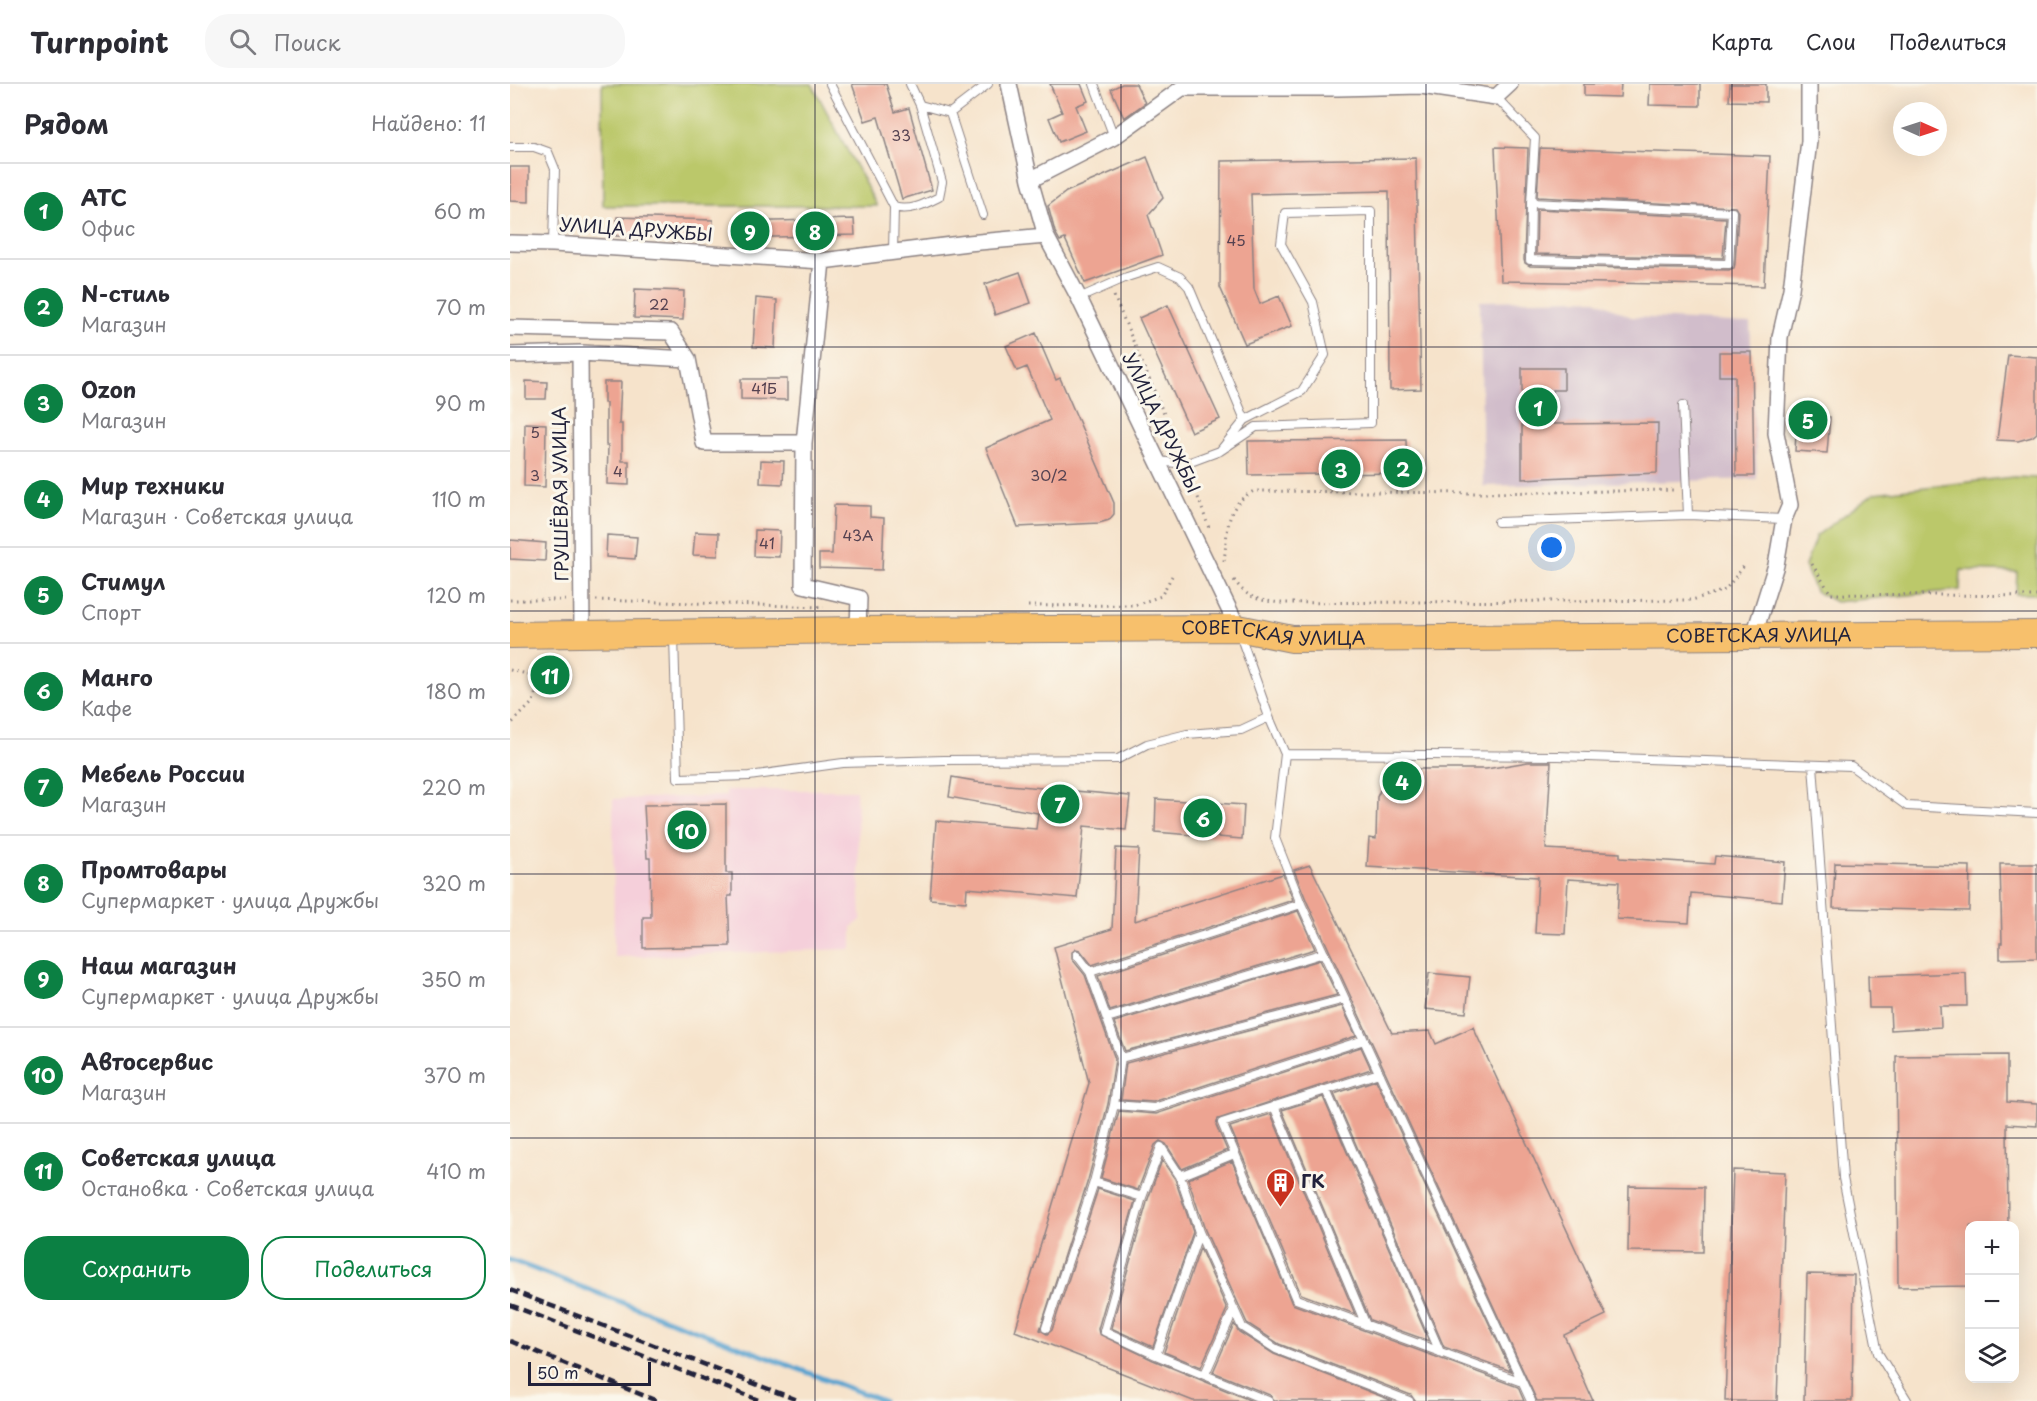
<!DOCTYPE html>
<html lang="ru">
<head>
<meta charset="utf-8">
<style>
	:root { --surface:#fff; --page:#f7f7f7; --text:#2b2b33; --muted:#7c7c81; --line:#e1e1e2; --accent:#0b8043 }
	body { margin:0; font-family:"Playpen Sans",sans-serif; background:var(--page); color:var(--text) }
	.controls { position:absolute; right:18px; bottom:18px; display:grid; overflow:hidden; border-radius:12px; box-shadow:0 6px 24px #0002 }
	.controls button { width:54px; height:54px; display:grid; place-items:center; padding:0; border:0; border-bottom:2px solid var(--line); background:var(--surface); color:var(--text); font:30px sans-serif }
	.compass { position:absolute; left:1383px; top:18px; width:54px; height:54px; border-radius:50%; background:var(--surface); box-shadow:0 6px 24px #0002; rotate:93deg }
	.scale { position:absolute; left:18px; bottom:15px; width:123px; box-sizing:border-box; padding-left:6px; border:3px solid #22223b; border-top:0; font-size:16px; line-height:21px; white-space:nowrap; color:#22223b; -webkit-text-stroke:4px #fbf7ec; paint-order:stroke }
	.you { position:absolute; left:1042px; top:464px; width:21px; height:21px; margin:-15px; border:4px solid #fff; border-radius:50%; background:#1a73e8; box-shadow:0 0 0 9px #1a73e833 }
	.badge { display:grid; place-items:center; width:39px; height:39px; border-radius:50%; background:var(--accent); color:#fff; font-size:20px; font-weight:700 }
	.pin { position:absolute; translate:-50% -50%; border:3px solid #fff; box-shadow:0 2px 6px #0006 }
	.list { margin:0; padding:0; list-style:none }
	h2 { display:flex; justify-content:space-between; align-items:center; height:78px; margin:0; padding:0 24px; font-size:26px }
	h2 small { font-size:20px; font-weight:400; color:var(--muted) }
	.list li { display:grid; grid-template-columns:39px 1fr auto; gap:18px; align-items:center; box-sizing:border-box; height:96px; padding:0 24px; border-top:2px solid var(--line) }
	.list b { display:block; font-size:22px; white-space:nowrap }
	.list p { margin:0; font-size:20px; white-space:nowrap; color:var(--muted) }
	.list em { font-size:20px; font-style:normal; color:var(--muted) }
	.actions { display:flex; gap:12px; padding:18px 24px }
	.actions a { flex:1; padding:14px 0; border:2px solid var(--accent); border-radius:24px; text-align:center; font-size:21px; color:var(--accent) }
	.actions .main { background:var(--accent); color:#fff }
	.icon { flex:none; width:33px; height:33px; fill:none; stroke:currentColor; stroke-width:2; stroke-linecap:round; stroke-linejoin:round }
	.map { position:relative; flex:none; width:1527px; height:1317px; overflow:hidden }
	header { display:flex; align-items:center; gap:36px; box-sizing:border-box; height:84px; padding:0 30px; background:var(--surface); border-bottom:2px solid var(--line) }
	header strong { font-size:28px }
	nav { display:flex; gap:33px; margin-inline-start:auto; font-size:21px }
	.search { width:420px; height:54px; background:var(--page); display:flex; align-items:center; gap:15px; box-sizing:border-box; padding:0 21px; border-radius:24px; color:var(--muted); font-size:22px }
	main { display:flex }
	aside { flex:1; background:var(--surface) }
	.map>svg:first-child { display:block }
</style>
</head>
<body>
<header>
<strong>Turnpoint</strong>
<div class="search"><svg class="icon" aria-label="search" viewBox="0 0 24 24"><circle cx="10" cy="10" r="6"/><path d="M15 15l6 6"/></svg>Поиск</div>
<nav><a>Карта</a><a>Слои</a><a>Поделиться</a></nav>
</header>
<main>
<aside>
<h2>Рядом<small>Найдено: 11</small></h2>
<ul class="list">
<li><span class="badge">1</span><div><b>АТС</b><p>Офис</p></div><em>60 m</em></li>
<li><span class="badge">2</span><div><b>N-стиль</b><p>Магазин</p></div><em>70 m</em></li>
<li><span class="badge">3</span><div><b>Ozon</b><p>Магазин</p></div><em>90 m</em></li>
<li><span class="badge">4</span><div><b>Мир техники</b><p>Магазин · Советская улица</p></div><em>110 m</em></li>
<li><span class="badge">5</span><div><b>Стимул</b><p>Спорт</p></div><em>120 m</em></li>
<li><span class="badge">6</span><div><b>Манго</b><p>Кафе</p></div><em>180 m</em></li>
<li><span class="badge">7</span><div><b>Мебель России</b><p>Магазин</p></div><em>220 m</em></li>
<li><span class="badge">8</span><div><b>Промтовары</b><p>Супермаркет · улица Дружбы</p></div><em>320 m</em></li>
<li><span class="badge">9</span><div><b>Наш магазин</b><p>Супермаркет · улица Дружбы</p></div><em>350 m</em></li>
<li><span class="badge">10</span><div><b>Автосервис</b><p>Магазин</p></div><em>370 m</em></li>
<li><span class="badge">11</span><div><b>Советская улица</b><p>Остановка · Советская улица</p></div><em>410 m</em></li>
</ul>
<div class="actions"><a class="main">Сохранить</a><a>Поделиться</a></div>
</aside>
<div class="map">
<svg width="1527" height="1317" viewBox="0 0 1527 1317">
	<rect width="100%" height="100%" fill="#fbf7ec"/>
	<filter id="ink" filterUnits="userSpaceOnUse"><feTurbulence type="fractalNoise" baseFrequency=".0167" numOctaves="2"/><feDisplacementMap in="SourceGraphic" scale="12" xChannelSelector="R" yChannelSelector="G"/><feConvolveMatrix kernelMatrix="1 2 1 2 8 2 1 2 1" color-interpolation-filters="sRGB"/></filter>
	<filter id="wash" filterUnits="userSpaceOnUse"><feTurbulence type="fractalNoise" baseFrequency=".008" numOctaves="4" result="noise"/><feDisplacementMap in="SourceGraphic" scale="24" xChannelSelector="R" yChannelSelector="G"/><feGaussianBlur stdDeviation="1.35" result="paint"/><feColorMatrix in="noise" values="0 0 0 0 0 0 0 0 0 0 0 0 0 0 0 0 0 1.4 0 .05"/><feComposite in="paint" operator="in"/></filter>
	<g filter="url(#wash)">
		<rect width="100%" height="100%" fill="#f6e3cb"/>
		<path fill="#f5cfda" d="M216,706h130l5,130 -9,7v22l-238,8 -1,-158 113,-3z"/>
		<path fill="#d1bdcb" d="M1084,215l37,18 119,6 7,156 -274,7 -3,-185z"/>
		<path fill="#bbc86b" stroke="#6e7553" stroke-width="1.5" d="M92,0h210l65,122h-274z
			M1503,393l24,1v116h-21l1,-22 -56,-2 -1,20 -125,12 -20,-11 -10,-25 11,-30 58,-43z"/>
		<g fill="none" stroke-linecap="round" stroke-linejoin="round">
			<path stroke="#57a2cf" stroke-width="5" d="M0,1176l373,141"/>
		</g>
		<g id="blocks">
			<path fill="#eda492" d="M342,0h34l9,28 14,-4 23,82 -30,9 -24,-82 -13,4z
				M540,0h31l7,17 -12,5 10,25 -27,11 -10,-24 13,-6z
				M612,0h14l9,19 -21,15 -13,-29z
				M1074,0h37l-1,13 -36,-1z
				M1140,0h50v22l-51,-1z
				M1220,0h36v18l-37,-1z
				M985,63l33,1 -4,112 1,3 5,3 199,4 5,-2 1,-4 3,-52 -3,-5 -198,-10 3,-49 230,8 -6,130 -263,-5z
				M637,73l16,41 -15,17 14,40 -77,28 -20,-44 -5,2 -5,-9 -7,-26 18,-14z
				M906,74l5,231 -31,1 -1,-199 -138,3 3,95 6,15 19,-8 13,30 -47,18 -25,-57 1,-126z
				M0,83h19v35l-19,-1z
				M1027,125l189,9 -3,40 -187,-4z
				M107,133l96,3 -1,19 -96,-3z
				M344,135l1,16 -117,3 -1,-16z
				M510,188l11,31 -36,12 -10,-31z
				M125,205l49,2 -1,29 -49,-2z
				M246,214l21,2 -2,48 -22,-1z
				M658,221l52,114 -29,13 -52,-114z
				M526,249l20,47 4,-2 54,125v11l-5,6 -10,3 -81,4 -32,-79 64,-28 -23,-53 -10,4 -11,-25z
				M1209,268h33l2,124h-18l-1,-100h-16z
				M1498,271l29,2v76l-5,4 -14,4 -21,-1z
				M1012,284h42v22h-11v34l105,-1 -1,50 -135,6z
				M231,295h46v21l-46,-1z
				M16,297l21,1 -1,17h-20z
				M94,298h17l-2,42h3v37h7v24l-22,-1 1,-39h-2v-42h-2z
				M1287,332l33,1 -3,36 -32,-2z
				M15,339l21,1 -1,63 -21,-1z
				M896,356l1,33 -158,2 -1,-34z
				M251,376l23,1 -1,23 -23,-1z
				M324,421l36,1v11l14,1 -2,52 -63,-2v-14h13z
				M245,446l25,1 -1,26 -25,-1z
				M185,448l24,1 -1,23 -25,-1z
				M97,451l30,2 -2,22 -29,-2z
				M0,456l36,3 -1,18 -35,-2z
				M1018,678h23l-5,87 74,4v5l94,6 1,-8 70,6 -3,39 -91,-8 -2,30 -72,-4 2,-37 -51,-3 -3,55 -30,-1 3,-56 -171,-10 2,-29 7,1 1,-42 9,-19 20,-9h80z
				M442,693l23,4v1l155,14 -4,34 -42,-4 -7,72 -110,-10 -1,14 -36,-3 6,-78 100,8 2,-16 -89,-16z
				M646,715l88,6 -2,34 -87,-7z
				M216,720v69h6v23h-4l2,50 -87,2v-31h8l-1,-59h-3l-3,-53z
				M606,764l23,1 -4,72 148,-47 10,26 -201,65 -12,-15 -4,-1 -4,3v7l13,16 30,84 -7,45 -20,76 -48,150 7,4 5,-4 46,-141 37,12 -37,128 1,5 54,26 99,41h-59l-178,-70 74,-248 -35,-136 58,-18z
				M1325,779l135,3 -1,45 -136,-3z
				M1490,780h37v94l-37,1v-16h2z
				M800,781l82,168 38,-2 6,13 37,-17 133,288 -42,20 29,66h-56l-230,-499 -13,-32z
				M788,827l17,38 -205,62 -12,-35z
				M810,876l17,35 -212,56 -11,-29z
				M919,889l41,4 -4,36 -41,-4z
				M1456,889l1,33h-27l1,21 -50,3 -1,-22h-21l-1,-32z
				M832,922l14,30 -203,66 -32,-2 5,-37z
				M851,963l10,22 -153,50 -2,6 11,25 -45,19 -16,-25 -6,-3 -5,4 -17,45 -37,-12 18,-67 37,3z
				M1497,971v47l30,2v22l-30,-2 1,102h-38v60l-72,1 -2,-231z
				M866,996l135,291 -67,-24 -110,-253z
				M813,1013l106,244 -59,-21 -88,-210z
				M761,1030l84,200 -54,-20 -71,-167z
				M652,1076l13,19 18,53 -40,115 -42,-19 37,-129z
				M722,1077l60,143 226,83 6,14h-109l-4,-6 -132,-51 -32,-21 -42,-93 -17,-51z
				M1223,1086l52,2 -8,229h-52z
				M1119,1102l75,1 -1,65 -75,-1z
				M690,1164l27,61 -26,58 -37,-15z
				M1297,1190l47,1 -2,126h-48z
				M724,1240l5,8 35,22 119,47h-119l-4,-6 -57,-23z"/>
		</g>
	</g>
	<g filter="url(#ink)">
		<use href="#blocks" fill-opacity="0" stroke="#8c8283" stroke-width="1.5"/>
		<g fill="none" stroke-linecap="round" stroke-linejoin="round">
			<defs>
				<path id="service" d="M320,0l64,123 -1,45
					M400,0l10,21 30,8 38,-29
					M584,0l20,53
					M986,13l39,41 -4,65 -1,57 199,4 3,-52 -201,-9
					M440,29l33,102
					M0,63h24l14,5 7,17 -2,75
					M384,123c16,5 31,-3 45,-10l3,-15 -22,-77
					M569,214l48,-21 31,-10 22,10 9,10 56,133
					M1173,321l5,110
					M648,377l27,3 35,-13 36,-24 115,-4v-212l-86,2 -4,31 32,58 12,53 -23,36 -57,29 -25,31
					M988,438l190,-7 96,4
					M729,548l30,85 16,37 273,2 293,10 56,40 130,7
					M164,552l4,142 71,-2 94,-13 101,-3 174,-1 29,-15 40,-10 54,-4 28,-13
					M775,670l-10,84 26,66 230,497
					M1303,681l30,413 35,175 29,47
					M580,888l211,-68
					M597,934l217,-65
					M611,974l224,-59
					M869,989l-157,50 74,176 226,83
					M816,1006l114,262
					M604,1021l40,3 210,-68
					M764,1022l92,219
					M670,1092l54,-22
					M584,1098l48,15
					M536,1244l48,-146 20,-77 7,-47 -31,-86 -13,-17
					M646,1271l43,-123
					M695,1290l29,-65
					M758,1317l-112,-46 -52,-24 38,-134 19,-50 19,29 19,56 43,95 34,22 133,52"/>
				<path id="minor" d="M499,0l21,96 16,56 33,62 159,330
					M520,96l84,-43 68,-49h156l83,-2 75,11 14,-13
					M0,159l43,1 269,17 146,-18 78,-7
					M312,177l-18,182 -1,142 56,13 -1,32
					M0,244l161,4 17,27
					M70,269l2,282
					M0,271l70,-2 108,6 16,84h100
					M1244,551l22,-70 8,-46 6,-14 -14,-72 4,-96 11,-48 18,-148v-57"/>
				<g id="trunk">
					<path id="s1" d="M0,551l348,-5 380,-2 54,11 745,-5"/>
				</g>
			</defs>
			<use href="#service" stroke="#8c8283" stroke-width="10"/>
			<use href="#minor" stroke="#8c8283" stroke-width="18"/>
			<use href="#trunk" stroke="#8c8283" stroke-width="28"/>
			<path stroke="#8c8283" stroke-width="3" stroke-dasharray="1.5 4.5" stroke-linecap="butt" d="M604,212l66,156
				M680,391l20,56
				M714,477c4,-28 0,-56 30,-70l227,2 195,-3
				M1302,480l19,30 206,2
				M724,496c14,19 24,20 47,23l411,-3 33,-10 19,-24
				M0,516h56
				M86,516l228,7
				M518,522l107,-1 26,-9 11,-20
				M0,586l30,7 -7,25 -23,23"/>
			<use href="#service" stroke="#fff" stroke-width="8"/>
			<use href="#minor" stroke="#fff" stroke-width="15"/>
			<use href="#trunk" stroke="#f7c06c" stroke-width="26"/>
			<path stroke="#22223b" stroke-width="4.5" stroke-dasharray="9 4.5" stroke-linecap="butt" d="M0,1206l290,111
				M0,1221l251,96
				M0,1257l147,60"/>
		</g>
	</g>
	<path fill="none" stroke="#22223b" stroke-width="1.5" stroke-opacity="0.55" d="M305,0v1317M611,0v1317M916,0v1317M1222,0v1317M0,263h1527M0,527h1527M0,790h1527M0,1054h1527"/>
	<defs>
		<symbol id="building-pin" viewBox="-11 -11 22 30"><path d="M0 17L-7.5 6A9.5 9.5 0 1 1 7.5 6Z" fill="#c8321e" stroke="#fbf7ec"/><path d="M-4-6H4V6H1V3H-1V6H-4ZM-2.5-4.3h1.7v1.8h-1.7ZM.8-4.3h1.7v1.8H.8ZM-2.5-1h1.7V.8h-1.7ZM.8-1h1.7V.8H.8Z" fill="#fff"/></symbol>
	</defs>
	<g fill-rule="evenodd">
		<use href="#building-pin" x="754" y="1082" width="33" height="45"/>
	</g>
	<g text-anchor="middle" stroke-width="6" stroke-linejoin="round" paint-order="stroke">
		<g font-size="15" fill="#554251">
			<text x="391" y="57">33</text>
			<text x="726" y="162">45</text>
			<text x="149" y="226">22</text>
			<text x="254" y="310">41Б</text>
			<text x="25" y="354">5</text>
			<text x="108" y="393">4</text>
			<text x="25" y="397">3</text>
			<text x="539" y="397">30/2</text>
			<text x="348" y="457">43А</text>
			<text x="257" y="465">41</text>
		</g>
		<g font-size="18" fill="#22223b" stroke="#fbf7ec">
			<text transform="translate(126 146) rotate(4)" y="6">УЛИЦА ДРУЖБЫ</text>
			<text transform="translate(651 339) rotate(64)" y="6">УЛИЦА ДРУЖБЫ</text>
			<text transform="translate(51 410) rotate(-91)" y="6">ГРУШЁВАЯ УЛИЦА</text>
			<text dy="6" stroke="none"><textPath href="#s1" startOffset="764">СОВЕТСКАЯ УЛИЦА</textPath></text>
			<text dy="6" stroke="none"><textPath href="#s1" startOffset="1250">СОВЕТСКАЯ УЛИЦА</textPath></text>
		</g>
		<g font-size="18" font-weight="bold" fill="#22223b" stroke="#fbf7ec" text-anchor="start">
			<text x="791" y="1104">ГК</text>
		</g>
	</g>
</svg>
<div class="controls">
<button>+</button>
<button>−</button>
<button><svg class="icon" aria-label="layers" viewBox="0 0 24 24"><path d="M12 4l9 5-9 5-9-5zM3 14l9 5 9-5"/></svg></button>
</div>
<svg class="compass" viewBox="-18 -18 36 36"><path d="M0-13l5 13h-10z" fill="#e53935"/><path d="M0 13l5-13h-10z" fill="#7c7c81"/></svg>
<div class="scale">50 m</div>
<div class="you"></div>
<div class="pin badge" style="left:1028px;top:323px">1</div>
<div class="pin badge" style="left:893px;top:384px">2</div>
<div class="pin badge" style="left:831px;top:385px">3</div>
<div class="pin badge" style="left:892px;top:697px">4</div>
<div class="pin badge" style="left:1298px;top:336px">5</div>
<div class="pin badge" style="left:693px;top:734px">6</div>
<div class="pin badge" style="left:550px;top:720px">7</div>
<div class="pin badge" style="left:305px;top:147px">8</div>
<div class="pin badge" style="left:240px;top:147px">9</div>
<div class="pin badge" style="left:177px;top:746px">10</div>
<div class="pin badge" style="left:40px;top:591px">11</div>
</div>
</main>
</body>
</html>
